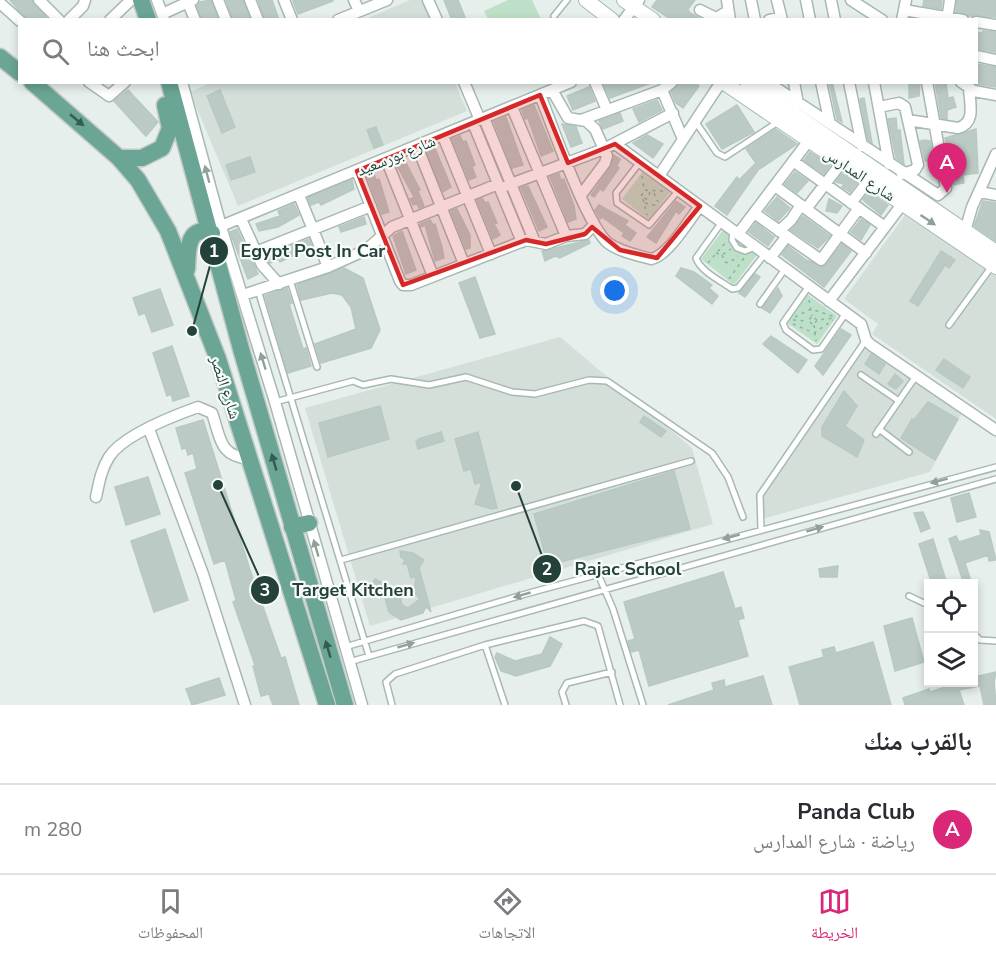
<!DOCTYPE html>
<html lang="ar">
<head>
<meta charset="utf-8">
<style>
	:root { --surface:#fff; --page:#f2f2f3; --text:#2b2b33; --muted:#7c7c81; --line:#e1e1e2; --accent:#db2777 }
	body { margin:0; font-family:"Nunito Sans","Noto Naskh Arabic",sans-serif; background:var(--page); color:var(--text); direction:rtl }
	.controls { position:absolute; right:18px; bottom:18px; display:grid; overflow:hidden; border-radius:0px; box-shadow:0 3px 9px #0003 }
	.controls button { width:54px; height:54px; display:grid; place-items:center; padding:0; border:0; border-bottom:2px solid var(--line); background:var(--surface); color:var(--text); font:30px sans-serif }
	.you { position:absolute; left:615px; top:291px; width:21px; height:21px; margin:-15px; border:4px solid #fff; border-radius:50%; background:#1a73e8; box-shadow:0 0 0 9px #1a73e833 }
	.badge { display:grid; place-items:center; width:39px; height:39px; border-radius:50%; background:var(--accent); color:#fff; font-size:20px; font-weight:700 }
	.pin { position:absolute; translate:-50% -50px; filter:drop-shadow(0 2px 3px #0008) }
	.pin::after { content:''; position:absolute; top:32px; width:21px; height:18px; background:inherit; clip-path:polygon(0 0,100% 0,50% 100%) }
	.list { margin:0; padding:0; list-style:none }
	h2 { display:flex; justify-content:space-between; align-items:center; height:78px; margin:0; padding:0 24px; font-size:26px }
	h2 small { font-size:20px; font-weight:400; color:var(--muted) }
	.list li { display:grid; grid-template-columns:39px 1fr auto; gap:18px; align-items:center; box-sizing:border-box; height:90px; padding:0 24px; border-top:2px solid var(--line) }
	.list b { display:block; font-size:22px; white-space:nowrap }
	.list p { margin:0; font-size:20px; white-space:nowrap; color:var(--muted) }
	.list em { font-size:20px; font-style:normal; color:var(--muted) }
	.icon { flex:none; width:33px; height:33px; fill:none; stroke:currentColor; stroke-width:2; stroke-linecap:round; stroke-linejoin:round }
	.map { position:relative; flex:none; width:996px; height:705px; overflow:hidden; direction:ltr }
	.search { position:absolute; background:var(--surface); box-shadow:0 3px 9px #0003; left:18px; right:18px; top:18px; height:66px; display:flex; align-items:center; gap:15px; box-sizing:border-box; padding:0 21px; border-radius:0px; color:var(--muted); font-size:22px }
	.sheet { height:168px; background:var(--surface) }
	nav { display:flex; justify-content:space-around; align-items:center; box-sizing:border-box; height:84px; border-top:2px solid var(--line); background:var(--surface); font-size:16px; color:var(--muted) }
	nav a { display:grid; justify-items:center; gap:3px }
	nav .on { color:var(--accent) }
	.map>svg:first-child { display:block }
</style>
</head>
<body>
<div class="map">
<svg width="996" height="705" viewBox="0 0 996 705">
	<rect width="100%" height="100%" fill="#e6efeb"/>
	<path fill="#d4dfda" d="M410,0h13l7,19 -67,1z
		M212,82l243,1 12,28 -229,95 -48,-114z
		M905,215l91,58v146l-124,-85 6,-10 -34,-25z
		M560,337l132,111 21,76 -343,102 -65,-218z
		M862,343l100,70 -32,59 -168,47 -7,-23z"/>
	<path fill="#bfe0c8" d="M508,0h24l9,19h-53l-4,-8z
		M643,171l27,21 -21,28 -27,-21z
		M724,229l33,26 -23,30 -33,-26z
		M807,294l30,22 -20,28 -30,-21z"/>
	<path fill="#bbcac4" stroke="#b8c9c2" stroke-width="1.5" d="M10,0h22l16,20h-21z
		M211,0l7,20h-16l-5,-14 3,-4z
		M226,0h17l7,20h-17z
		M258,0h14l7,20h-14z
		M296,0h37v1l-35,13 -5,-13z
		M444,0h14l8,20h-14z
		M657,0h38l-7,9 1,3 13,8h-30l-20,-13z
		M924,0h18l-1,9 -18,-3z
		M957,0h39v17l-27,-1 -13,-5z
		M983,31l13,1v20l-20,-3v-17l6,1z
		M976,64l20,3v20l-20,-3z
		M603,82h48v1l-41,15z
		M679,82h16l4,4 -16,22 -7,-5 -5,-11z
		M829,82h3l10,40 -5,-3z
		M909,82h11l-1,14 -10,2z
		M935,82h11l2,16 5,-1 3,10 -9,3v9l-6,-1z
		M589,87l6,14 -22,9 -6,-14z
		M128,90l30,32 -12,14 -32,-35z
		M220,90l15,37 -13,6 -15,-37z
		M864,98l8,45 -4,-3 -8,-41z
		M657,100l5,10 -23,12 -6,-13z
		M534,105l19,46 -12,5 -13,-38 -3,1 -3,-9z
		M737,105l17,27 -32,17 -16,-25z
		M620,113l3,8 -20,8 -4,-8z
		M506,117l17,48 -11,3 -18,-46z
		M896,118l1,12h3l4,34 -8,-6 -8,-39z
		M562,124l14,3 6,16 -11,4z
		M376,127l7,18 -9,3 -7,-18z
		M776,129l21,15 -39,26 -31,45 -12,-9 22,-29 2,3 17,-17 -10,-14z
		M976,129l2,44 -15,2 1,8 -11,2 -8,-47z
		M647,135l16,9 -10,14 -20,-15z
		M460,136l3,6 3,-1 9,24 -3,2 4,10 -7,3 -17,-41z
		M924,140l6,1 3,15 -3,1v4h-5l-5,-20z
		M434,146l17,41 -8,5 -17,-42z
		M810,152l20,13 -6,9 -20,-14z
		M614,155l6,4 -3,7 2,2 -16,23 -3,-2 -6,8 -3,-2 20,-28z
		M250,157l5,15 -24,8 -5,-15z
		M404,159l16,31 -2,1 6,15 -5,2 -2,-4 -4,1 -3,-6 4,-2 -19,-35z
		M373,172l3,8 3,-1 10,33 -7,2 -16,-40z
		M795,172l13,9 -11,12 -12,-9z
		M559,174l2,6 3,-1 10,27 2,13 -8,3 -18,-45z
		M842,174l15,9 -7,9 -8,-5 2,-3 -8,-2z
		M352,180l2,9 -33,16 -2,-3 -8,3 -3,-7z
		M528,186l19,41 -8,4 -18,-43z
		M869,192l19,13 -7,10 -18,-15z
		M777,197l13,11 -12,13 -13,-10z
		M482,198l3,5 3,-1 9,21 -3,1 6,11 -7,4 -16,-39z
		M829,199l13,7 -5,7 -11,-2z
		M676,201l9,6 -6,7 -3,-3 -20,32 -9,-6z
		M983,201l13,2v38l-22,-15z
		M294,204l5,11 -21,12 -19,4 -3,-7 24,-8 -2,-5z
		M599,205l29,16 -3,4 11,8 -6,8 -8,-5 2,-3 -22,-16 -2,2 -5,-9z
		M457,209l13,26v13l-4,1 -15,-38z
		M803,216l27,20 -12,12 -27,-18z
		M364,217l2,7 -25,8 -2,-5z
		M861,219l9,6 -9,15 -10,-8z
		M430,220l3,5 2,-1 7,23 2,11 -9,3 -10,-36 -4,2 -1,-3z
		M756,223l18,14 -6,9 -19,-14z
		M237,229l21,45 -10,5 -18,-47z
		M402,231l14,39 -10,4 -13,-38z
		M309,239l3,8 -32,15 -1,-3 -9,4 -2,-2 -2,-5z
		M589,240l1,3 -30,15 -5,-2 -10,5 -3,-10z
		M842,244l9,7 -27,36 -42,-32 6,-9 18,14 18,7z
		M941,251l14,9 -6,8 -4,-3 -27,41 -8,-5z
		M344,268l19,10 17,52 -9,18 -50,15 -6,-19 41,-15 -5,-22 -9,-12 -10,-2 -31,7 -4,-15z
		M681,268l13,4 18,13 -3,3 9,8 -6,8 -36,-28z
		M755,274l5,3 -15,20 -6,-4z
		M475,277l20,57 -15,4 -21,-55z
		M287,288l5,15 -3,1 14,45 3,-1 5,18 -23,7 -23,-77z
		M778,288l4,8 -12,17 -8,-5z
		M160,289l13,36 -21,7 -7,-19 -6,2 -6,-17z
		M841,329l10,6 -28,40 -8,-9z
		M771,336l36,24 -9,13 -35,-29z
		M172,346l17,50 -16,5 -2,-7 -4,2 -14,-43z
		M871,354l14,10 -6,10 -14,-10z
		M944,359l26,18 -7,11 -27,-18z
		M895,374l8,7 -7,8 -8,-5z
		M844,391l13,15 -12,20 19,14 -7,17 -35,-21v-9z
		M928,402l30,17 -23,41 -34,-22 11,-19 2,1z
		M380,406l9,33 -61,18 -9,-34z
		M644,416l22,15 -5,6 -21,-15z
		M203,420l47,150 31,88 4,-1 14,48h-26l-4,-11 -8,2 -8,-30 2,-1 -22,-63 3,-2 -11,-40 -11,4 -29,-91 12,-4 -4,-16 -5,2 -2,-7 -4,1 -6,-21z
		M441,432l3,9 -26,8 -2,-7 3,-3z
		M478,432l19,76 -5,1 -17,-5 7,-22 -7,2 -4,-15 -7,2 -9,-32z
		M674,471l16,58 -142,36 -14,-51z
		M148,477l12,37 -34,11 -11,-38z
		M969,493l7,24 -19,5 -6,-24z
		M923,512l7,16 -9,4 -7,-19z
		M165,529l23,71 -34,12 -23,-71z
		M980,530l9,2 7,28 -7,1 -1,-6 -23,8 5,15 -7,3 -14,-42 7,-3 3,6 22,-7z
		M933,539l14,45h-15l-13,-40z
		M400,551l13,2 11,7 -5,8 12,44 -5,-6 -3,7 -22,7 -12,-8 -6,-21 -4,6 -11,-6 7,-12 24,12 3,14 6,3 12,-9 -6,-7 2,-15 -5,1 -4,-14h-4l2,-4 -4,-3z
		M838,566l-1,11h-17l-1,-8z
		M723,572l12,37 6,-2 3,11 -6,2 10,36 -99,30 -10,-36 -8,2 -3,-11 7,-2 -11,-37z
		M912,618l12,44 -29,9 -11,-45z
		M550,637l12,7 -12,22 -34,10 -15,-5 -6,-14 2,-4 18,8 27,-7z
		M873,642l18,63h-91l-11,-38 35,-10 -2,-7 12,-3 2,6z
		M996,672l-2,10 2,23h-12l-4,-19 -21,4 5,15h-59l-2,-7 26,-9 1,3 31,-10h13v-5z
		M763,676l9,29h-104l46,-15 -2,-7 12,-3 1,7z
		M219,678l6,17 -33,10 -6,-16z"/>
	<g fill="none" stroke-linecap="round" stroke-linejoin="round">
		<defs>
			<path id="lane" d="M554,16l13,-16
				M695,121l22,32 8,4 53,-35
				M640,162l-24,31 1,10 32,22 29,-34
				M722,222l-26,36c4,13 25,23 36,31l6,-1 27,-34
				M733,231l-1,9 5,8 8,3 10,-4
				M290,280l27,87
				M809,286l-26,37 3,7 27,20 8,-1 25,-36
				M258,290l111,366
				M760,304l25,-35
				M949,325l43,-59
				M861,375l38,26
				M275,402l78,-21 10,4 28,-6 38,6 37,-8 46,15 23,2 54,-14 18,1 105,72 16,24 15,40
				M879,429l30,23
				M876,434l40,-58
				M761,529l-1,-34 106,-155
				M341,560l350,-99
				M598,574l15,35 30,96
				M909,596l19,9
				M974,634l6,6 16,1
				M485,645l20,60
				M345,647l184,-54 467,-126
				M349,662l647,-183
				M392,705l-6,-23 9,-8 90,-29 99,-24 14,5 22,79
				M566,705l-4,-13 5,-9 45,-11"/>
			<path id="street" d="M39,0l20,20
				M157,0l7,19
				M187,0l8,20
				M218,0l8,20
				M250,0l8,20
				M284,0l8,20
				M354,0l5,11
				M428,0l9,20
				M727,0l3,20
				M751,0l4,20
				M777,0l5,20
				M806,0l4,20
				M831,0l4,20
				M851,0l31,20
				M0,3l20,18
				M700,10l16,8 12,-7
				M904,10l59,10
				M162,14l31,-14
				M69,20l14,-14 2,-6
				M110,20l21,-20
				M338,20l49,-20
				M624,20l15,-20
				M769,20l12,-3
				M902,20l4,-20
				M947,20l3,-20
				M976,22l20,3
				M976,56l20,4
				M89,82l20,14 16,-14
				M182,82l40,148 53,172 87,303
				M464,82l16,38
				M595,82l12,28
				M767,82l171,113 8,-7 -19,-106
				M794,82l4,22
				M821,82l9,42
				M849,82l13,64
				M874,82l15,82
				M961,82l13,9 22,4
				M552,90l16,28 18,3 9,8 12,27 -2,7 -24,32
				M662,90l21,49
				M540,95c13,32 46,129 68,148 12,9 29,12 43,16 17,-3 38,-39 49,-53
				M512,107l54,129
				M879,107l20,-4 6,4 13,58 -3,5 -13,4
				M484,118l50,122
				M581,120l81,-30 10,-8
				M908,120l50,8c18,-5 12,-24 11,-39
				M473,123l49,119
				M443,136l48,118
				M615,144l246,180 5,16 5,5 125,85
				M417,146l47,118
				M386,159l47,117
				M793,161l92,66
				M357,171l43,110 3,4h8l115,-45 20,4 20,-8 19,-2 9,-9
				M659,176l62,-94
				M775,186l91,67
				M500,188l104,-39 69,-36
				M980,192l16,3
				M299,195l29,72
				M851,203l18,-23
				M806,209l36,-47
				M754,213l67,47 38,-52
				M241,219l21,46 17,19
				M221,226l350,-144
				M779,231l12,-11 10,-15
				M965,231l7,-24 24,-53
				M738,234l72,-95
				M256,252l115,-46
				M770,258l17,-22
				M243,295l85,-28 38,-17 26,-23 106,-43
				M829,301l74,-98
				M149,429l54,145 42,131
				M96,497c3,-14 5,-27 13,-40 14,-22 64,-41 89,-50l14,6c9,26 7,43 38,46"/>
			<path id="secondary" d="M586,0l26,20
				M624,0l29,20
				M723,82l273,185
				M747,82l249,170"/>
			<path id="primary" d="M141,0l7,20
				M0,57l20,16
				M32,82l87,76 19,22 30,51 50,128 109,346
				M169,82l72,267 104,356
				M119,158h23l20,-10 8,-20 -5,-23
				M187,269c1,-16 -1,-45 25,-36
				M292,527l17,-4"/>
		</defs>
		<use href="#lane" stroke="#a8b8b2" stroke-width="8"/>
		<use href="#street" stroke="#a8b8b2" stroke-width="13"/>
		<use href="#secondary" stroke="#a4bbb3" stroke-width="16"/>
		<use href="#primary" stroke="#c2cac8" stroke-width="19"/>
		<path stroke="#86b3a5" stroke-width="1.5" stroke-dasharray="3 4.5" stroke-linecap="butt" d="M642,176l2,13
			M650,192l-3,7 -6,-2 3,-7 19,1
			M654,193l4,9
			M643,199l4,16
			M645,203l13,3
			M716,253l6,2 9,-6
			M722,255l3,7 4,1 9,-7
			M708,263l18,-21
			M729,279l15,-21
			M809,300l3,16
			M795,317l16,-8 24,8
			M793,320l15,1
			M817,320l-5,-4 -4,5 6,4 3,-5 17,-2
			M793,324l21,9 19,-13
			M814,325l2,16"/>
		<use href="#lane" stroke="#fff" stroke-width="5"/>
		<use href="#street" stroke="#fff" stroke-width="10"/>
		<use href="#secondary" stroke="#fff" stroke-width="14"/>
		<use href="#primary" stroke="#6aa596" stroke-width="16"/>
	</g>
	<defs><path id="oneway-solid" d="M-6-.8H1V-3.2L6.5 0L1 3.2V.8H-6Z" transform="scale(1.5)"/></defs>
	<g fill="#365b51">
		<use href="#oneway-solid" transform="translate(77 120) rotate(40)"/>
		<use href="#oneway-solid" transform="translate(274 462) rotate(-106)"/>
		<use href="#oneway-solid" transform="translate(328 649) rotate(-106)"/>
	</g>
	<g fill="#92a09c">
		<use href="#oneway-solid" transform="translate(207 174) rotate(-105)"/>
		<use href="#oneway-solid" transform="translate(928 220) rotate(34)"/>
		<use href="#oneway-solid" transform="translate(263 361) rotate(-107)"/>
		<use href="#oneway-solid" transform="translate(939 481) rotate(165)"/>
		<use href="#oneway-solid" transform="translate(815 529) rotate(-16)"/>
		<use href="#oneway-solid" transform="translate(731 537) rotate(165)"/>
		<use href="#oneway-solid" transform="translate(316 548) rotate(-106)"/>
		<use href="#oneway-solid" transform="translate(522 595) rotate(164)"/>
		<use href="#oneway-solid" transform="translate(406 645) rotate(-16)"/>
	</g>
	<path fill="#d62828" fill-opacity="0.2" stroke="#d62828" stroke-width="4.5" stroke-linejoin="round" d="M540,95l28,68 47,-19 85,62 -43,52 -37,-8 -28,-23 -7,7 -39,10 -20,-4 -123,45 -46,-114z"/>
	<g text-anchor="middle" stroke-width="4.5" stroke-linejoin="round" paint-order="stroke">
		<g font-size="16" fill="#24423a" stroke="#f7fbf9">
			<text transform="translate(396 155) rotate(-22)" y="6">شارع بورسعيد</text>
			<text transform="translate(860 174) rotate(34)" y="6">شارع المدارس</text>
			<text transform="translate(226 387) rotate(72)" y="6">شارع النصر</text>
		</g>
	</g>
	<path fill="none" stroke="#24423a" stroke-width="2" d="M192 331L214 251M516 486L547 569M218 485L265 590"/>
	<g fill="#24423a" stroke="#f7fbf9" stroke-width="2">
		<circle cx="192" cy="331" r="6"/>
		<circle cx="516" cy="486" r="6"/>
		<circle cx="218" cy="485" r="6"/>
		<circle cx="214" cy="251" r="15"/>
		<circle cx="547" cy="569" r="15"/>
		<circle cx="265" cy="590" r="15"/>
	</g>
	<g font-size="18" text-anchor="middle" font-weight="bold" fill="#fff">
		<text x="214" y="257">1</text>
		<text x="547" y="575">2</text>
		<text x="265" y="596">3</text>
	</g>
	<g font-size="18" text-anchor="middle" font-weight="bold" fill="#24423a" stroke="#f7fbf9" stroke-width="4.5" stroke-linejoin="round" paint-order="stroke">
		<text x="313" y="257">Egypt Post In Car</text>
		<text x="628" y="575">Rajac School</text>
		<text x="353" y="596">Target Kitchen</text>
	</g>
</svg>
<div class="controls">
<button><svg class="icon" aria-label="locate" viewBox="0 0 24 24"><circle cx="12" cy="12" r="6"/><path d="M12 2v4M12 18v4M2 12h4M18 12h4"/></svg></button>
<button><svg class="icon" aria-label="layers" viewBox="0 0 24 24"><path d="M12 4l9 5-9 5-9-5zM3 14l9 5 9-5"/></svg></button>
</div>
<div class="you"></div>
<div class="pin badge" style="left:947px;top:193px">A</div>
<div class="search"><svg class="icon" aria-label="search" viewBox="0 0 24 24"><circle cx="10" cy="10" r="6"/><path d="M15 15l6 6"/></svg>ابحث هنا</div>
</div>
<section class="sheet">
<h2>بالقرب منك<small></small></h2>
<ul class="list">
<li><span class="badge">A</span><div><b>Panda Club</b><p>رياضة · شارع المدارس</p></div><em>280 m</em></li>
</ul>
</section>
<nav>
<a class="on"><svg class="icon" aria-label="map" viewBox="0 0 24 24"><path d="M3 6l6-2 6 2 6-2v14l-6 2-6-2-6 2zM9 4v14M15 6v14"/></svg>الخريطة</a>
<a><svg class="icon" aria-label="directions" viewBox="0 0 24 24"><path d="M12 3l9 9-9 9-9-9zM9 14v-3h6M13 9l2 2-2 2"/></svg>الاتجاهات</a>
<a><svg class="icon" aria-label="saved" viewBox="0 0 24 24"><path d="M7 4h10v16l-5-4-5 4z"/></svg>المحفوظات</a>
</nav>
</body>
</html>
